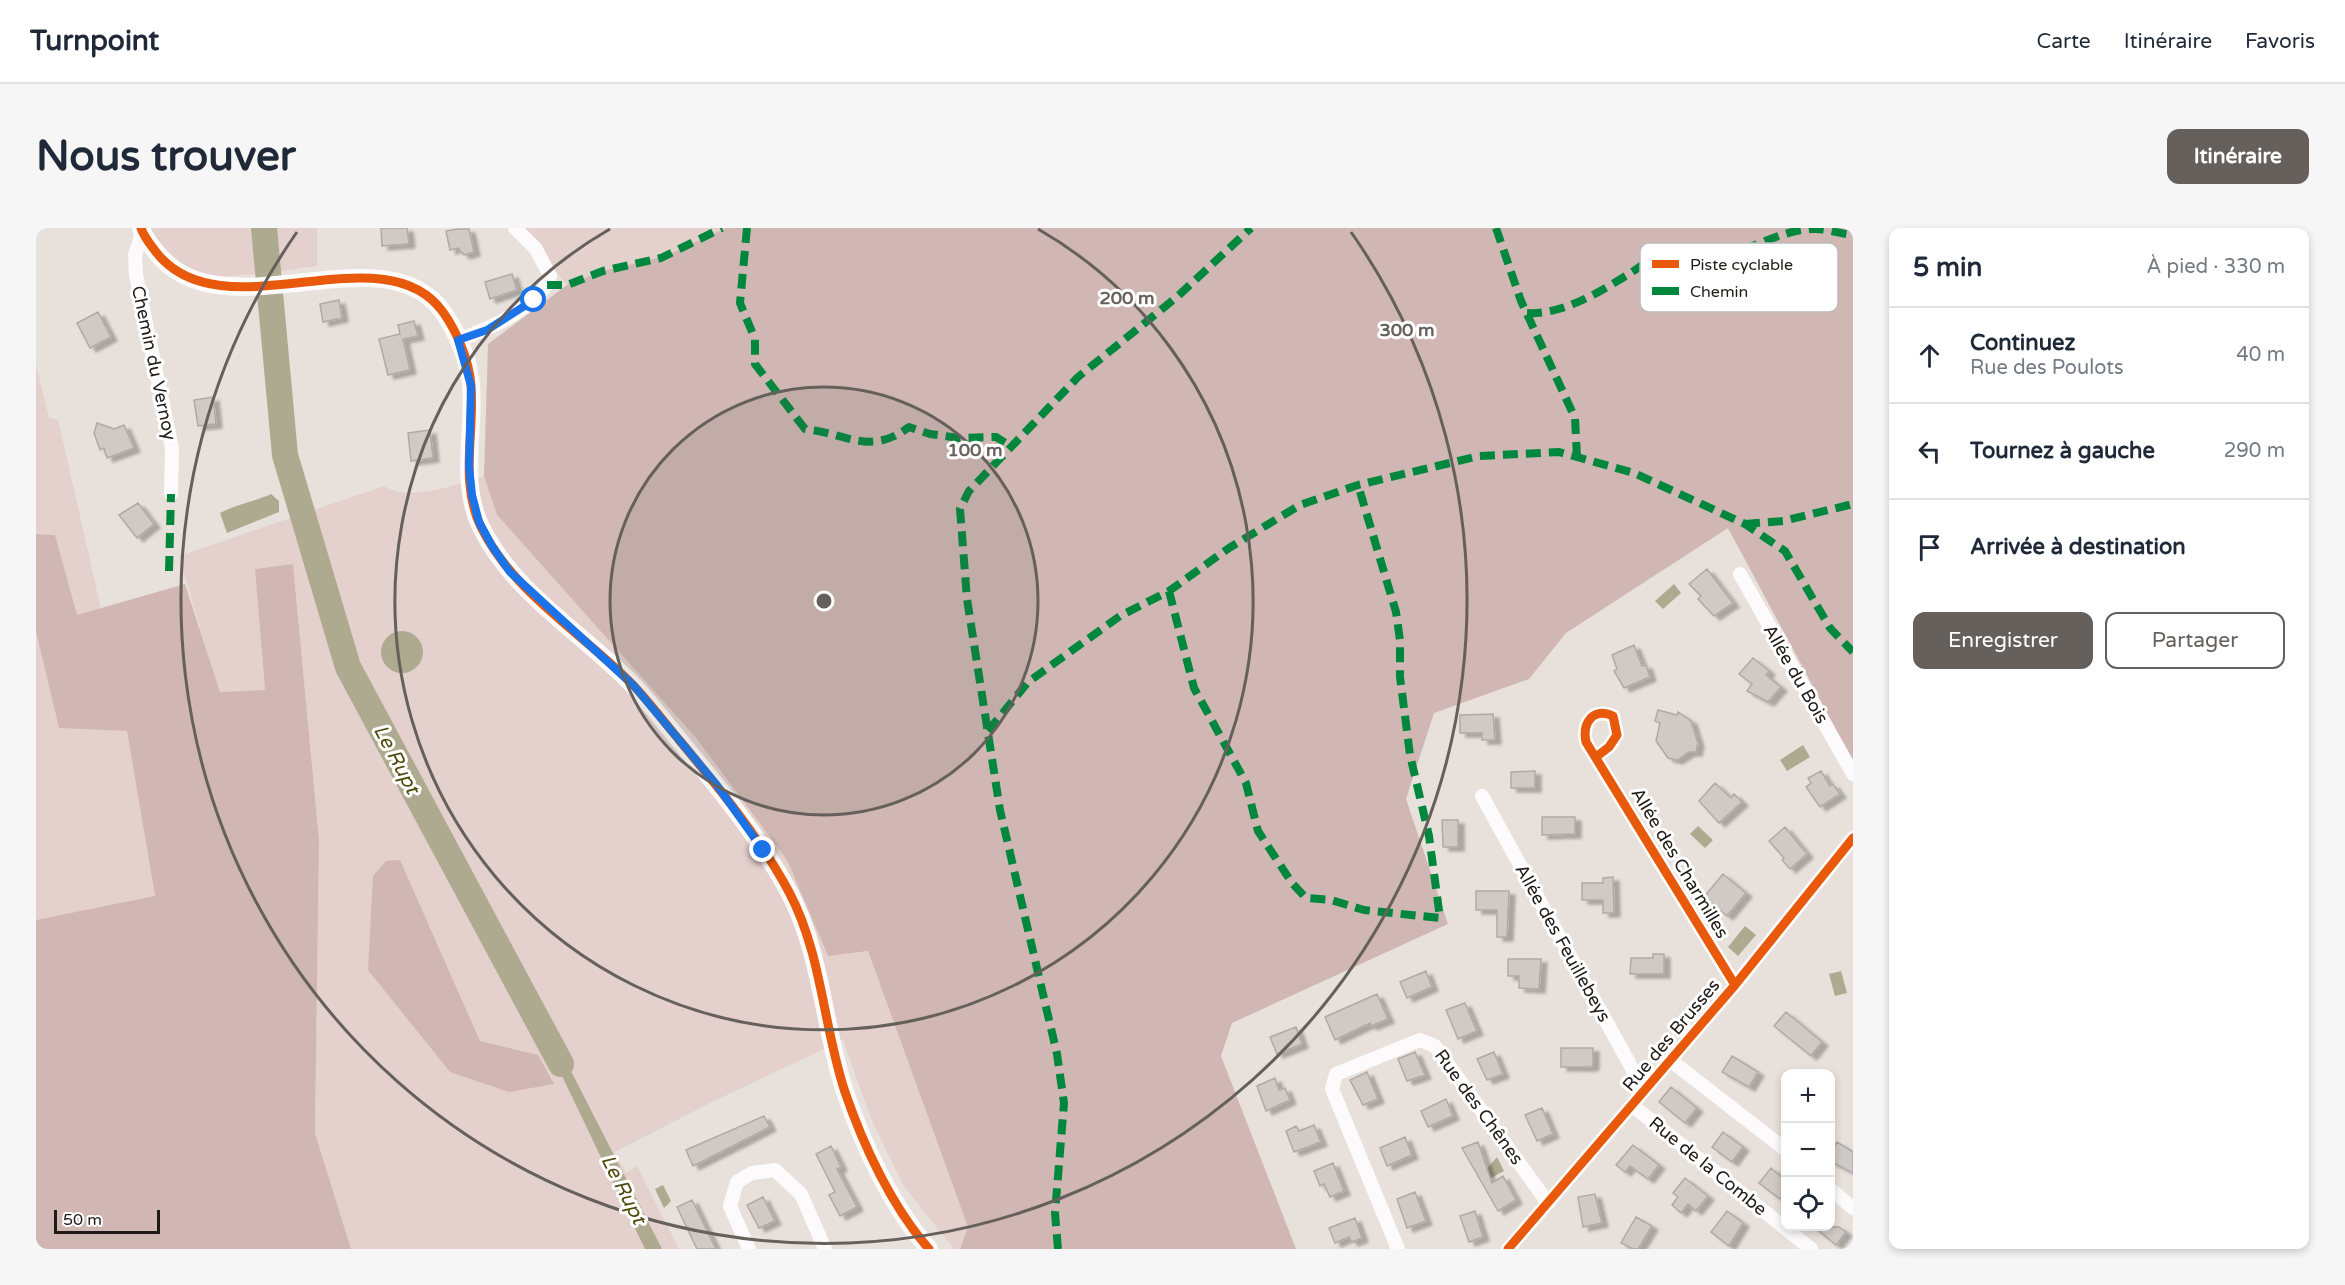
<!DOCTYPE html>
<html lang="fr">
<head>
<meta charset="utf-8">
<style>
	:root { --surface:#fff; --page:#f6f6f7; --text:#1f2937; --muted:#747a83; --line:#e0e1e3; --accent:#66605c }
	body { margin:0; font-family:"Varela Round",sans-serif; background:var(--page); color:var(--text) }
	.controls { position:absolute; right:18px; bottom:18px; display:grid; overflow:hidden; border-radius:12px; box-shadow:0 3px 9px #0003 }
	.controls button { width:54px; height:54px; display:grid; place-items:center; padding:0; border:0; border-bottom:2px solid var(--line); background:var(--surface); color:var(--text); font:30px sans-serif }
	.scale { position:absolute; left:18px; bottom:15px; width:106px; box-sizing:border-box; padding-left:6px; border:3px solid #201b18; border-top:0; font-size:16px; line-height:21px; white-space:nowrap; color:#201b18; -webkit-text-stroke:4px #fff; paint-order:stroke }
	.stop { position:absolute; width:18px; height:18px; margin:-14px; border:4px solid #1a73e8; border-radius:50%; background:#fff }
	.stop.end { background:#1a73e8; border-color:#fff; box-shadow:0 2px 6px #0008 }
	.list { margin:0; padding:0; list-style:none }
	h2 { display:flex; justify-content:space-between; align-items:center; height:78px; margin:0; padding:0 24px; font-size:26px }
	h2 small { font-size:20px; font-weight:400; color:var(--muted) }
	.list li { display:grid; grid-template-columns:39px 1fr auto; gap:18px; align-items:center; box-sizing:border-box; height:96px; padding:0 24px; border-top:2px solid var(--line) }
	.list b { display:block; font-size:22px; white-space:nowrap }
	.list p { margin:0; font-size:20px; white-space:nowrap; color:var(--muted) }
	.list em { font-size:20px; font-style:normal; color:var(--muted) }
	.actions { display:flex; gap:12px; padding:18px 24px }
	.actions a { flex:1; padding:14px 0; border:2px solid var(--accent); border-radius:12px; text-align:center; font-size:21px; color:var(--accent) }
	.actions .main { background:var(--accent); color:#fff }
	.icon { flex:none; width:33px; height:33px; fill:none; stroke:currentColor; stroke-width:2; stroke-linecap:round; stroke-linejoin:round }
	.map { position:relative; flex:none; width:1817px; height:1021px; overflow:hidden; border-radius:12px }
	header { display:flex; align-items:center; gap:36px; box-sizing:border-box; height:84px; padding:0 30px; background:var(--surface); border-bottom:2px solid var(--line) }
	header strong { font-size:28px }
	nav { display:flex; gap:33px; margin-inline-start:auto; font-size:21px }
	.intro { display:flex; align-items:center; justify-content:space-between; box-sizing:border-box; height:144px; padding:0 36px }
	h1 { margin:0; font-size:42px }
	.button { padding:15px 27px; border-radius:12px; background:var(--accent); color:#fff; font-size:21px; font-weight:700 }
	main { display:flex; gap:36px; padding:0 36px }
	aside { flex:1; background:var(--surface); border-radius:12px; box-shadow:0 3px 9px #0003 }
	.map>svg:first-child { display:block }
</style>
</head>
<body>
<header>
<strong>Turnpoint</strong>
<nav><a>Carte</a><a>Itinéraire</a><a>Favoris</a></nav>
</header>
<div class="intro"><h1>Nous trouver</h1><a class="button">Itinéraire</a></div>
<main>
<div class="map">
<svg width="1817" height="1021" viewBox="0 0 1817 1021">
	<defs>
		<filter id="shadow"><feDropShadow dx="6" dy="4" stdDeviation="1.5" flood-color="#0004"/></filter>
	</defs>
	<rect width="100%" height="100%" fill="#e8e1db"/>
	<path fill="#e4d0cd" d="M112,0h169v38c-25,3 -101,17 -121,6 -20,-10 -34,-26 -48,-44z
		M484,0h206l-61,28 -62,15 -36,14z
		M0,136l13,54 9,1 43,190 -25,7 -21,-81 -19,-1z
		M448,248l13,39 199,223 91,122 41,96 40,-5 100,276 -8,22h-6l-51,-64 -33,-69 -27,-76 -133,63 -95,49 11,21 11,-7 42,83h-328l-36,-116 4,-293 -26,-276 -38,5 10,121 -46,2 -40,-136 205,-70c25,17 73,-2 100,-10z
		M0,404l23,96 68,3 28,166 -119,23z"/>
	<path fill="#d0b7b3" d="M690,0h1127v533l-125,-233 -162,105 -37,46 -95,34 -28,86 42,125 -216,99 -11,33 75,193h-336l8,-22 -100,-276 -40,5 -41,-96 -91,-122 -199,-223 -13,-39 4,-132 79,-59 36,-14 62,-15z
		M0,306l19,1 22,80 108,-31 35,108 45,-2 -10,-121 38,-5 26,276 -4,293 36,116h-315v-329l119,-24 -28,-165 -68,-3 -23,-96z
		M364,632l80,181 58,14 16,29 -45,8 -59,-20 -82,-102 5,-94 13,-15z"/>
	<path fill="#adaa8f" d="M235,266l8,7v11l-52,21 -7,-20c17,-9 34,-11 51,-19z
		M1638,356l7,9 -18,16 -8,-8z
		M345 424a21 21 0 1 1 42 0a21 21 0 1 1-42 0Z
		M1767,517l7,12 -23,14 -7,-11z
		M1662,598l15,14 -8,8 -15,-14z
		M1709,698l11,9 -18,21 -10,-9z
		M1805,743l6,22 -12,3 -6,-22z
		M509,807l27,38 90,176h-17l-83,-173z
		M1461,929l7,14 -15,8 -4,-8z
		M627,957l8,16 -7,7 -9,-19z"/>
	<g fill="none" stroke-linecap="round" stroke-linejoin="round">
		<path stroke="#adaa8f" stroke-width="26" d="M228,0l21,227 63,212 213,397"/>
	</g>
	<path fill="#d0cac6" stroke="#b0a9a6" stroke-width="1.5" filter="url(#shadow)" d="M345,0h26l2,16 -27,2z
		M422,1h11l5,23 -10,3 -6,-7 -8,2 -4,-19z
		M476,46l5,16 -27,9 -5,-17z
		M303,72l3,18 -19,4 -3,-18z
		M62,84l13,25 -21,11 -13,-25z
		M378,93l4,15 -15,3 7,31 -22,5 -9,-36 21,-5 -2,-9z
		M177,169l3,27 -18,2 -4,-26z
		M61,195l17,6 10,-4 10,23 -27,10 -3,-10 -4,2 -6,-17z
		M394,202l3,28 -22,3 -3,-28z
		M102,275l16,21 -17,14 -18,-23z
		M1671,341l26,34 -19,13 -16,-17 3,-3 -12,-12z
		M1598,417l8,21 4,-1 4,12 -26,11 -10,-17 3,-2 -5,-14z
		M1717,430l16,13 -3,4 15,12 -13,15 -21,-11 5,-7 -13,-10z
		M1622,482l19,5 1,-3 13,9 7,22 -2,9h-7l-12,8 -9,-2 -12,-17 4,-18 -5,-2z
		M1457,486l2,26h-13v-7h-22v-18z
		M1499,543v17h-24v-16z
		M1785,543l9,15 3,-2 7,10 -20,13 -14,-20 5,-4 -3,-5z
		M1679,555l16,15 3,-4 8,8 -23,21 -20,-22z
		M1506,589h33v17l-33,1z
		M1406,592h16v27h-15z
		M1749,599l22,27 -17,15 -8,-9 2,-2 -15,-17z
		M1687,646l23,19 -19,23 -23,-19z
		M1577,649l1,36h-11v-13h-21v-17h21v-5z
		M1440,663h33l-2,46h-10v-27h-21z
		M1617,726h11v20h-34l1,-16h22z
		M1472,731h33l-2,30 -20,-1v-12h-11z
		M1390,743l6,16 -25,11 -7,-16z
		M1341,766l11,25 -17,7 -1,-3 -35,17 -10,-23z
		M1429,775l12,28 -19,8 -12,-29z
		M1750,784l36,30 -11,14 -37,-30z
		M1260,799l6,17 -25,10 -7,-17z
		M1525,820h32v17l-2,2h-30z
		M1379,824l10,23 -18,6 -9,-22z
		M1458,824l9,22 -16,6 -10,-21z
		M1696,828l26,16 -9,15 -27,-15z
		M1331,844l11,27 -15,6 -13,-25z
		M1239,850l4,12 6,-2 5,12 -24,11 -9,-25z
		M1635,859l26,21 -12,15 -26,-21z
		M1410,871l7,17 -25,11 -7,-16z
		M1506,880l11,26 -16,7 -12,-26z
		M728,888l6,11 -77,39 -7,-16z
		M1278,897l7,17 -27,10 -8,-21 10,-5 3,5z
		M1687,904l20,15 -11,15 -20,-15z
		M1369,909l7,18 -25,11 -7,-18z
		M1442,914l14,41 11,-7 13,24 -18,11 -36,-63z
		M1801,914l16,10v21l-23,-12v-8z
		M1597,917l26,20 -11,14 -18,-13 -5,6 -9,-7z
		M795,918l10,21 -4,2 20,38 -17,9 -11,-21 6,-3 -19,-38z
		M1297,935l11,28 -14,6 -6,-13 -4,2 -6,-15z
		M1735,940l14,12v11l-5,8 -21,-16z
		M1649,950l23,18 -12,15 -8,-7 -7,9 -9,-8 6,-8 -5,-4z
		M1379,964l11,29 -19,7 -10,-29z
		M1559,966l7,29 -19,4 -5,-30z
		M727,969l12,24 -16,7 -12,-23z
		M656,972l24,49h-19l-20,-42z
		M1439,983l8,26 -14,5 -9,-26z
		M1691,983l16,12 -14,23 -18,-14z
		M1600,989l16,9 -14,23h-5l-12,-6z
		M1319,990l7,20 -10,4 -3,-5 -14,6 -6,-15z
		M1778,999h25l7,5 -10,13z"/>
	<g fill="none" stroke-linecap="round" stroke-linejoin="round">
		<path stroke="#fcfafa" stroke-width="14" d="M106,5l-7,22 1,20 36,173 -1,46
			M422,112c29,-10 82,-33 92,-64l-14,-27 -21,-21
			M1704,346l113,200
			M1560,529l13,-10 8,-12 -4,-19c-20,-9 -31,7 -27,26l149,243
			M1446,568l162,294
			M1634,832l116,90
			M1597,878l178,143
			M1794,961l23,19
			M713,1021l-19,-43 7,-24 15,-9 23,-3 26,24 24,55
			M1362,1021l-66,-160 4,-15 84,-34 15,6 113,157
			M1472,1021l227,-264 118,-147"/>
		<path stroke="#fcfafa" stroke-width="18" d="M105,0c3,9 9,16 15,24 66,85 227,-24 287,60 14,20 26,48 28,73 4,47 -12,97 10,142 33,67 102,106 153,159 16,17 31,37 46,55 39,47 80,97 109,151 33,62 34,134 56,200 18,53 47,115 84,157"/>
		<path stroke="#00873e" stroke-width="8" stroke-dasharray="15 8" stroke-linecap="butt" d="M711,0l-7,75 15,36v25l50,65c43,5 65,27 104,-2l21,7 29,4 37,-1 16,10
			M1460,0l25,73 54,117 2,39
			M511,57h20l36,-14 58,-13 61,-30
			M1491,85c34,2 69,-19 97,-36 9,-5 18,-13 28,-17 19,-7 46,-1 68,-5 31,-4 60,-25 92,-26 14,-1 28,5 41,6
			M1709,296l38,-3 70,-17
			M133,343l2,-77
			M1133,363l25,97 52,95 12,48 34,52 14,15 25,2 33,10 76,8 -11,-82 -19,-81 -10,-78v-37l-4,-28 -38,-127
			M952,503l40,-49 92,-66 49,-25 60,-43 71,-43 58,-20 121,-29 80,-4 75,21 111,51 40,27 45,77 23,24
			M1022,1021l-3,-36 9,-110 -7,-49 -57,-244 -33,-211 -7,-90 9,-18 109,-114 100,-81 73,-68"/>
		<defs>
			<path id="cycleway" d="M105,0c3,9 9,16 15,24 66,85 227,-24 287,60 14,20 26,48 28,73 4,47 -12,97 10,142 33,67 102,106 153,159 16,17 31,37 46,55 39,47 80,97 109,151 33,62 34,134 56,200 18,53 47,115 84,157
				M1560,529l13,-10 8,-12 -4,-19c-20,-9 -31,7 -27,26l149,243
				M1472,1021l227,-264 118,-147"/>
		</defs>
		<use href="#cycleway" stroke="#fff" stroke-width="13"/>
		<use href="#cycleway" stroke="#e8590c" stroke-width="9"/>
	</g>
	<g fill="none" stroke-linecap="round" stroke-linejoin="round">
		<path stroke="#1a73e8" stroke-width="8" d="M498,72l-47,30 -29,10 13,46 -2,80 3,29 7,27 13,24 18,26 124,114 82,98 47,66"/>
	</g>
	<circle cx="788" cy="373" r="214" fill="#66605c" fill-opacity=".12"/>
	<g fill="none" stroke="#66605c" stroke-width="3">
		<circle cx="788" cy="373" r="214"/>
		<path d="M1002 1A429 429 0 1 1 574 1"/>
		<path d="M1315 4A643 643 0 1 1 261 4"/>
	</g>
	<g text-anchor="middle" stroke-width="6" stroke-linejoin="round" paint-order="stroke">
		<g font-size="18" fill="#201b18" stroke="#fff">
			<text transform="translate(118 135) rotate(78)" y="6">Chemin du Vernoy</text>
			<text transform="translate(1760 446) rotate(60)" y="6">Allée du Bois</text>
			<text transform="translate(1644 635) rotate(59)" y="6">Allée des Charmilles</text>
			<text transform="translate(1527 715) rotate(61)" y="6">Allée des Feuillebeys</text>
			<text transform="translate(1635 807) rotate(-50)" y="6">Rue des Brusses</text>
			<text transform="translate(1443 879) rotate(54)" y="6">Rue des Chênes</text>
			<text transform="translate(1672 938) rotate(39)" y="6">Rue de la Combe</text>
		</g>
		<g font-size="20" font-style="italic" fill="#4f4b0c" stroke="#fff">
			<text transform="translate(361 531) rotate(62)" y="7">Le Rupt</text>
			<text transform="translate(588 961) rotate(63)" y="7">Le Rupt</text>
		</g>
	</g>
	<rect x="1604" y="15" width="198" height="69" rx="9" fill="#fff" stroke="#bcbbba" stroke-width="1.5"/>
	<rect x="1616" y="32" width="27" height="8" fill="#e8590c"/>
	<rect x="1616" y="59" width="27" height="8" fill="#00873e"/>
	<g font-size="16" fill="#201b18">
		<text x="1654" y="42">Piste cyclable</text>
		<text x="1654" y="69">Chemin</text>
	</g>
	<circle cx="788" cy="373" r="9" fill="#66605c" stroke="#fff" stroke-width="3"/>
	<g font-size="18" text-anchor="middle" font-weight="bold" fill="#66605c" stroke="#fff" stroke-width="6" stroke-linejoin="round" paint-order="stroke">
		<text x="1091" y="76">200 m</text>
		<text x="1371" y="108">300 m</text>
		<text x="939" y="228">100 m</text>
	</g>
</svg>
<div class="controls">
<button>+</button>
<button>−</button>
<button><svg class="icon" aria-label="locate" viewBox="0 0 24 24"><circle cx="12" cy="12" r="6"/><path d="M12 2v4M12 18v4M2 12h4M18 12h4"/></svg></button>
</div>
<div class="scale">50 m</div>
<div class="stop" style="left:498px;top:72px"></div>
<div class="stop end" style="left:727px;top:622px"></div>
</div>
<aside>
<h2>5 min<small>À pied · 330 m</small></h2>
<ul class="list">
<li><svg class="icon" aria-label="ahead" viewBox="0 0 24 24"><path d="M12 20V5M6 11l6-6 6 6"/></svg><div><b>Continuez</b><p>Rue des Poulots</p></div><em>40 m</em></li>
<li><svg class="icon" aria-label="left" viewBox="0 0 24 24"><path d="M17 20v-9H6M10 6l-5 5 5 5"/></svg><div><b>Tournez à gauche</b></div><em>290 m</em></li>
<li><svg class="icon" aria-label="arrive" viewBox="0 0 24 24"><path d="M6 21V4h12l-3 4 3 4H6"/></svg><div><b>Arrivée à destination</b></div></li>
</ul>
<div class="actions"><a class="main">Enregistrer</a><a>Partager</a></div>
</aside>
</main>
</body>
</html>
